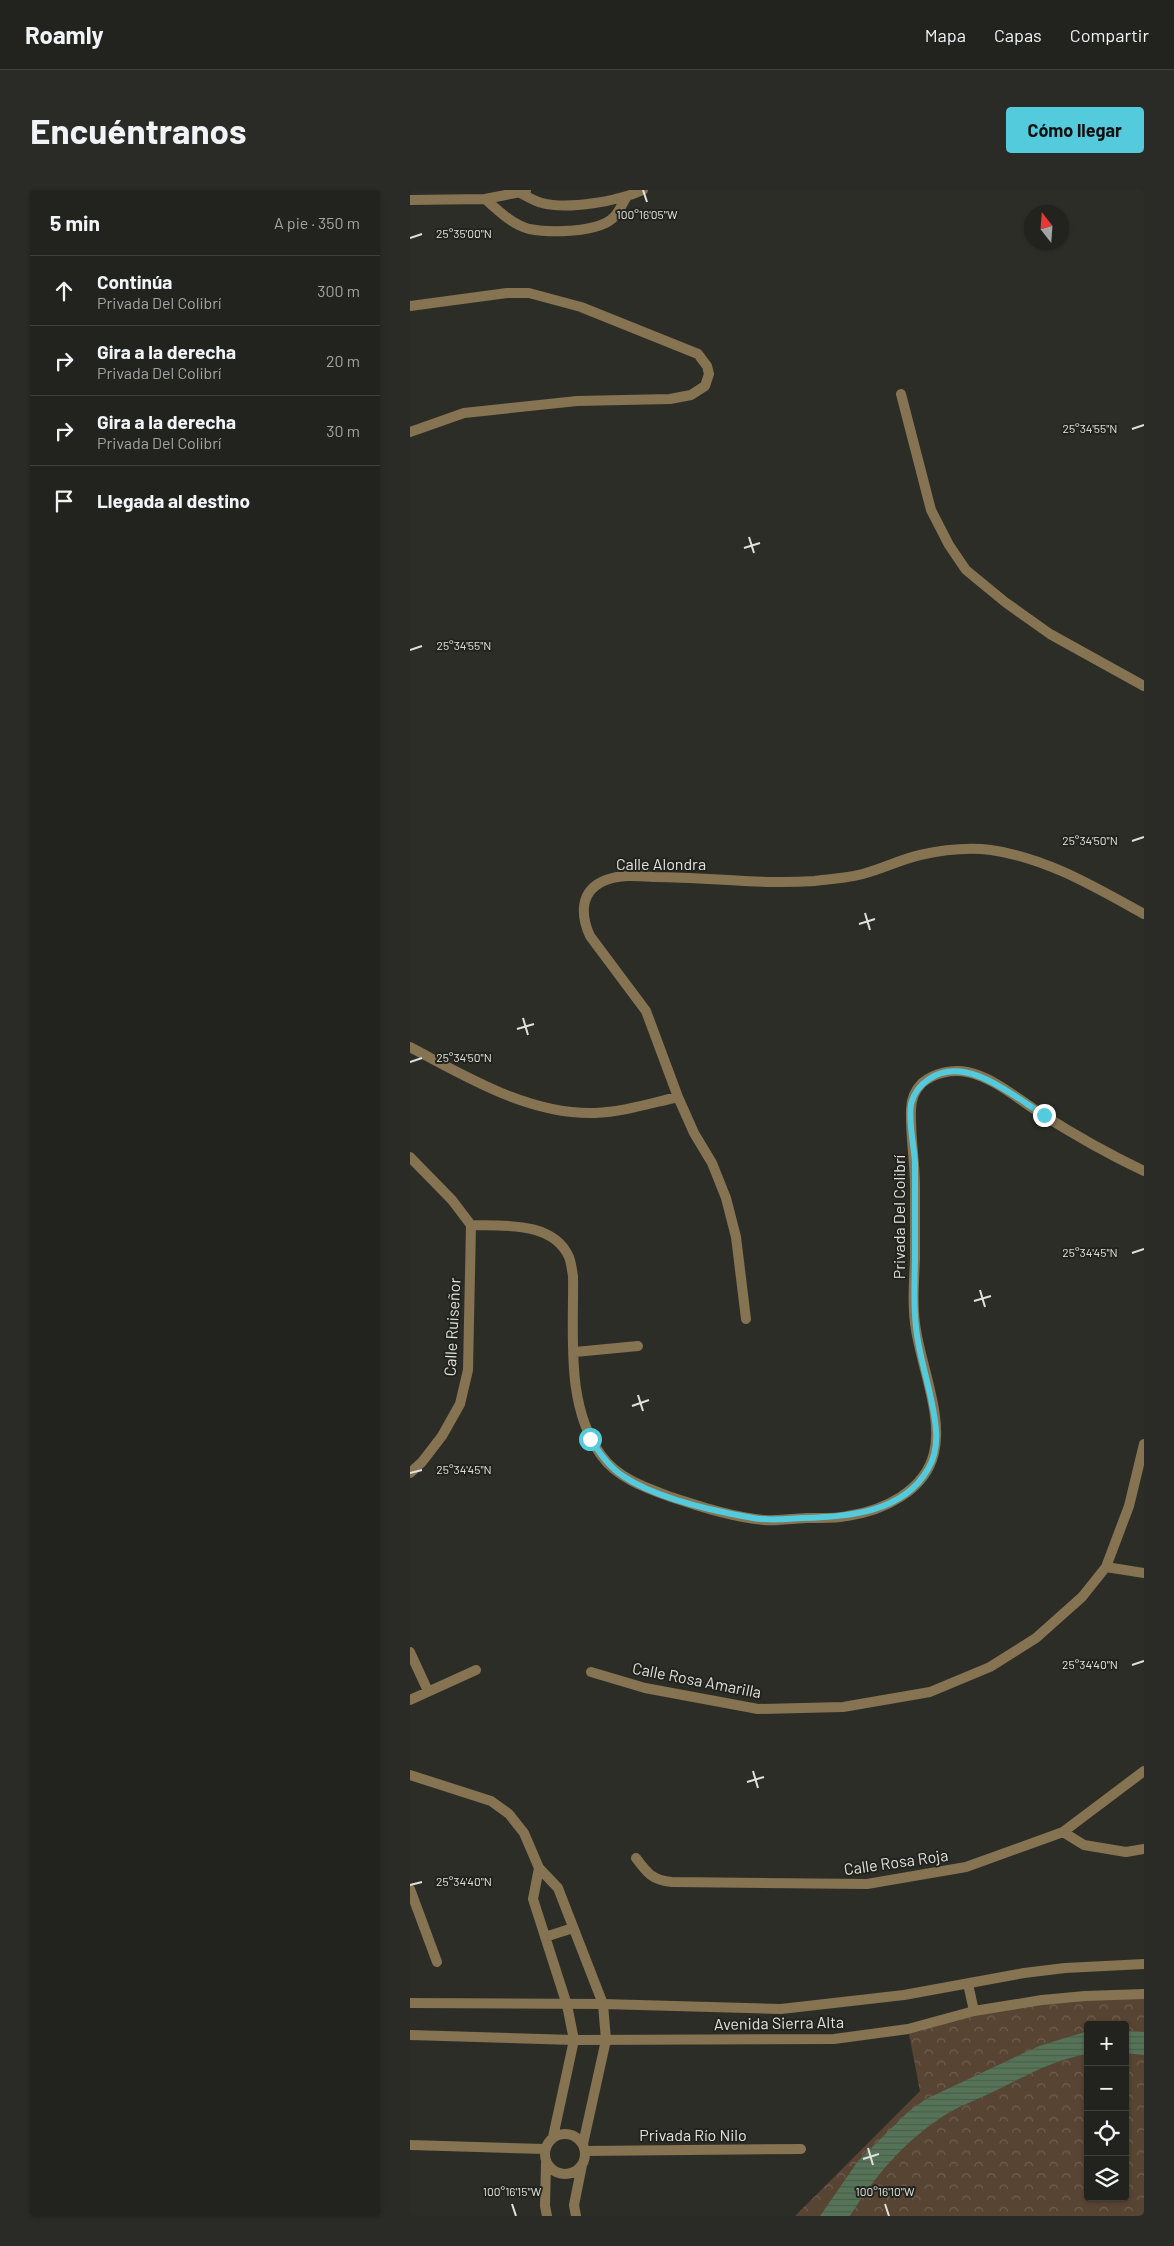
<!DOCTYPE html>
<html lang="es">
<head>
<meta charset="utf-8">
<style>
	:root { --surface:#22221e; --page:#2a2a27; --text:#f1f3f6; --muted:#a2a4a4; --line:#3f3f3c; --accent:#54cadd }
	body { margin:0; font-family:Barlow,sans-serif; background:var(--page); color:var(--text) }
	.controls { position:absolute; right:15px; bottom:15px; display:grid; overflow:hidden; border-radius:5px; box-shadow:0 1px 4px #0004 }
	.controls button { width:45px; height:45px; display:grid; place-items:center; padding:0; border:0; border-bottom:1px solid var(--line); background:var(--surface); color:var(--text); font:25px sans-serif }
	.compass { position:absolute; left:614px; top:15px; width:45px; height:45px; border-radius:50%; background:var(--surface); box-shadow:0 1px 4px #0004; rotate:343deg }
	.stop { position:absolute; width:15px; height:15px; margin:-11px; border:4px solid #54cadd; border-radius:50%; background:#fff }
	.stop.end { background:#54cadd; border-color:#fff; box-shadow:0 1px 5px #0008 }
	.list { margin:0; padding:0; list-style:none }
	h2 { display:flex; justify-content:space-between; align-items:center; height:65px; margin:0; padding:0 20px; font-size:21px }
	h2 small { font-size:16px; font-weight:400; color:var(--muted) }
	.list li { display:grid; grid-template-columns:32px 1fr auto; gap:15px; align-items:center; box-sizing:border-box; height:70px; padding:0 20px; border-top:1px solid var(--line) }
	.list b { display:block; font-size:19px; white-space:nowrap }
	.list p { margin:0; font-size:16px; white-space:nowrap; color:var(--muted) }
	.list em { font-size:16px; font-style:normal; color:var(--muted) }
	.icon { flex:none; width:28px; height:28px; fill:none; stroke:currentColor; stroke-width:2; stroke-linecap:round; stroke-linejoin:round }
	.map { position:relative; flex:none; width:734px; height:2026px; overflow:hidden; border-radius:5px }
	header { display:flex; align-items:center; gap:30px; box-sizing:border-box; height:70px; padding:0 25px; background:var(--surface); border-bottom:1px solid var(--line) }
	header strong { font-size:24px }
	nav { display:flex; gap:28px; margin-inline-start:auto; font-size:18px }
	.intro { display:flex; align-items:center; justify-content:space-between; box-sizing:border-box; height:120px; padding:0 30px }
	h1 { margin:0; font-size:35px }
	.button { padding:12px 22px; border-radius:5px; background:var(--accent); color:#111; font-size:18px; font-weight:700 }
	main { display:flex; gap:30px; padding:0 30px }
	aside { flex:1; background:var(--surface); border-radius:5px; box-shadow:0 1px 4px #0004 }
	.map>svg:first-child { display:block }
</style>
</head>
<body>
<header>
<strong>Roamly</strong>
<nav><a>Mapa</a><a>Capas</a><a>Compartir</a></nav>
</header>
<div class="intro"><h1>Encuéntranos</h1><a class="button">Cómo llegar</a></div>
<main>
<aside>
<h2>5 min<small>A pie · 350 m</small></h2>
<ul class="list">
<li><svg class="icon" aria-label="ahead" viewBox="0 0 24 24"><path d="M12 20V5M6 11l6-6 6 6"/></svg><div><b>Continúa</b><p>Privada Del Colibrí</p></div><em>300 m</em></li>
<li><svg class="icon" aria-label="right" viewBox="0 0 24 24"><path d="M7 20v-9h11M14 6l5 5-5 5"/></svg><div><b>Gira a la derecha</b><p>Privada Del Colibrí</p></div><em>20 m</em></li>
<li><svg class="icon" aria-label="right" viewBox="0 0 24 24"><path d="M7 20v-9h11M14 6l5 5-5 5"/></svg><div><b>Gira a la derecha</b><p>Privada Del Colibrí</p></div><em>30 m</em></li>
<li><svg class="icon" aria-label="arrive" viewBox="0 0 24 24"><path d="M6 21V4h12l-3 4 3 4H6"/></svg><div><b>Llegada al destino</b></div></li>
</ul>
</aside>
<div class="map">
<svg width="734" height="2026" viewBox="0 0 734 2026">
	<defs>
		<pattern id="forest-crowns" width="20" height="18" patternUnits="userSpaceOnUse" patternTransform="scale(1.25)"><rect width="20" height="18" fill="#574433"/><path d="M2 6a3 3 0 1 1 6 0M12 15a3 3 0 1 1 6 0" fill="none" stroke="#6f5f50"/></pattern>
		<pattern id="water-rules" width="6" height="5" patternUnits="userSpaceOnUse" patternTransform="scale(1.25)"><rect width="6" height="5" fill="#557457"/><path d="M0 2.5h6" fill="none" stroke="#4c5c4c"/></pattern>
	</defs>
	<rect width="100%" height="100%" fill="#2d2d28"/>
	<path fill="url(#forest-crowns)" fill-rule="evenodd" d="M734,1802v224h-349l125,-125 -12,-62 66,-18zM678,1835h37v172h-37z"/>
	<path fill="url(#water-rules)" d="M678,1841v23c-32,5 -61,21 -89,35 -16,8 -33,14 -49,23 -42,25 -74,62 -100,104h-30l38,-55 50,-49 18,-13 113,-53z
		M715,1841l19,1v23l-19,-2z"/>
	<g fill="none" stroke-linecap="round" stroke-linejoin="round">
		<path stroke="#857351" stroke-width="10" d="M110,3c7,3 14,8 22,10 26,7 77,-2 101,-13
			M75,9c13,11 26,25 44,30 20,4 70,4 85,-12 5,-5 8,-13 12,-19
			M0,10l75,-1 41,-8
			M0,116l97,-13h22l52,14 117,47 9,12 2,8 -4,12 -14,9 -21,4 -93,2 -113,12 -54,19
			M491,204l30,116 18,35 17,25 39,32 45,32 94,52
			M0,857c57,30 119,68 185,66 28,-1 56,-10 83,-16
			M0,967l42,43 19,25
			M61,1035c32,1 82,-4 98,32 2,5 3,13 4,19 1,59 -8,129 28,179 16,23 45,33 70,42 31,10 61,20 93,23 13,1 28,-1 42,-2 13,0 28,1 41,-2 36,-5 78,-25 87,-63 9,-36 -12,-85 -18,-123 -4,-23 -2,-47 -1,-71 0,-24 0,-48 0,-72 0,-26 -5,-52 -4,-77 0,-10 4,-20 11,-27 12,-10 30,-14 45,-11 26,5 51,27 73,41 33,21 68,41 104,58
			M336,1129l-10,-82 -10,-39 -14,-35 -18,-30 -16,-36 -32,-86 -56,-75c-10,-22 -10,-46 16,-56 15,-6 33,-4 49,-3 53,0 106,8 159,4 17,-2 36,-3 52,-8 18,-5 36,-14 54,-18 22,-5 48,-8 71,-5 56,8 104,37 153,64
			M165,1162l63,-6
			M0,1283l12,-11 20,-26 18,-32 8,-34 3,-145
			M696,1377l38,6
			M0,1462l18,39
			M181,1482l54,16 113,21 85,-2 87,-15 60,-25 46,-29 46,-41 24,-30 23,-61 15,-62
			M0,1510l66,-30
			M0,1585l81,26 18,13 15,19 15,35 19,20 45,116 3,36 -23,104
			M653,1642l21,13 42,7 18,-3
			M226,1668c11,15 16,22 36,24l195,2 99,-17 97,-35 81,-61
			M129,1678l-6,31 34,106 7,35 -21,97
			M0,1699l27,73
			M135,1747l28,-9
			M135 1964a20 20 0 1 1 40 0a20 20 0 1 1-40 0Z
			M0,1955l135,4
			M175,1961l216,-2
			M136,1973l-1,43 2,10
			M166,2026l-2,-11 8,-40"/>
		<path stroke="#857351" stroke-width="10" d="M558,1794l6,27
			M0,1813l193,1 178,5 123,-14 120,-22 41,-5 79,-4
			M0,1845l164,5 260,-1 74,-10 66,-18 68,-11 43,-4 59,-2"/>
	</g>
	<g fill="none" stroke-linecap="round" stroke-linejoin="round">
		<path stroke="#54cadd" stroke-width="6" d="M180,1249c10,14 19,28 33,37 34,23 90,35 130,42 16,3 33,1 50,0 44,-1 100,-5 125,-49 14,-23 7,-51 2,-75 -5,-22 -12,-45 -14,-67 -3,-25 -1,-49 -1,-73 0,-30 0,-61 0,-91 -1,-19 -7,-41 -4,-59 3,-12 9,-19 18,-25 37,-25 84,17 115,36"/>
	</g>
	<path fill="none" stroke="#e0e0dd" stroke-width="2" d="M233,0l4,12M0,48l12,-4M722,239l12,-4M339,347l5,16M334,358l16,-5M0,460l12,-4M722,651l12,-4M455,723l5,17M449,734l16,-5M113,828l5,17M107,839l17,-5M0,872l12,-4M722,1063l12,-4M570,1100l5,17M564,1111l17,-5M228,1205l5,16M222,1216l17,-6M0,1283l12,-3M722,1475l12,-4M343,1581l5,17M337,1592l17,-5M0,1695l12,-3M458,1958l5,17M453,1969l16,-5M102,2014l4,12M475,2014l4,12"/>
	<g text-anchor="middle" stroke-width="4" stroke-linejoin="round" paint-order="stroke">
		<g font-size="16" fill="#e0e0dd" stroke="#23231e">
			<text x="251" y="680">Calle Alondra</text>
			<text transform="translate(489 1027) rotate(-90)" y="6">Privada Del Colibrí</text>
			<text transform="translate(42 1137) rotate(-87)" y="6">Calle Ruiseñor</text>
			<text transform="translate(287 1490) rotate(11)" y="6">Calle Rosa Amarilla</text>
			<text transform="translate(486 1672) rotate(-8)" y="6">Calle Rosa Roja</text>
			<text transform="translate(369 1833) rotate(-1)" y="6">Avenida Sierra Alta</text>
			<text x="283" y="1951">Privada Río Nilo</text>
		</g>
	</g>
	<g font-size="12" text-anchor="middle" fill="#e0e0dd" stroke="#23231e" stroke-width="4" stroke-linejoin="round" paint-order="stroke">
		<text x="237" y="29">100°16'05"W</text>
		<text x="54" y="48">25°35'00"N</text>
		<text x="680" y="243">25°34'55"N</text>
		<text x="54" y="460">25°34'55"N</text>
		<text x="680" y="655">25°34'50"N</text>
		<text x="54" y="872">25°34'50"N</text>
		<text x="680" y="1067">25°34'45"N</text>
		<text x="54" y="1284">25°34'45"N</text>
		<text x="680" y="1479">25°34'40"N</text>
		<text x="54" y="1696">25°34'40"N</text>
		<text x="102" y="2006">100°16'15"W</text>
		<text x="475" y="2006">100°16'10"W</text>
	</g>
</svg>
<div class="controls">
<button>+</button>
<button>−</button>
<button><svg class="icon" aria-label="locate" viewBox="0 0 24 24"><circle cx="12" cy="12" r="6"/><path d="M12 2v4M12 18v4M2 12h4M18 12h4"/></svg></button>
<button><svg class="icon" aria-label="layers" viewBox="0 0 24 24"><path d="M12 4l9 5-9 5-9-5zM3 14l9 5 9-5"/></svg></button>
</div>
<svg class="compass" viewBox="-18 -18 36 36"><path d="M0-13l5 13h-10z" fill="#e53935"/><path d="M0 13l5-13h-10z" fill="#a2a4a4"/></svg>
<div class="stop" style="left:180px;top:1249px"></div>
<div class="stop end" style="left:634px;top:925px"></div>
</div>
</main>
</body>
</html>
